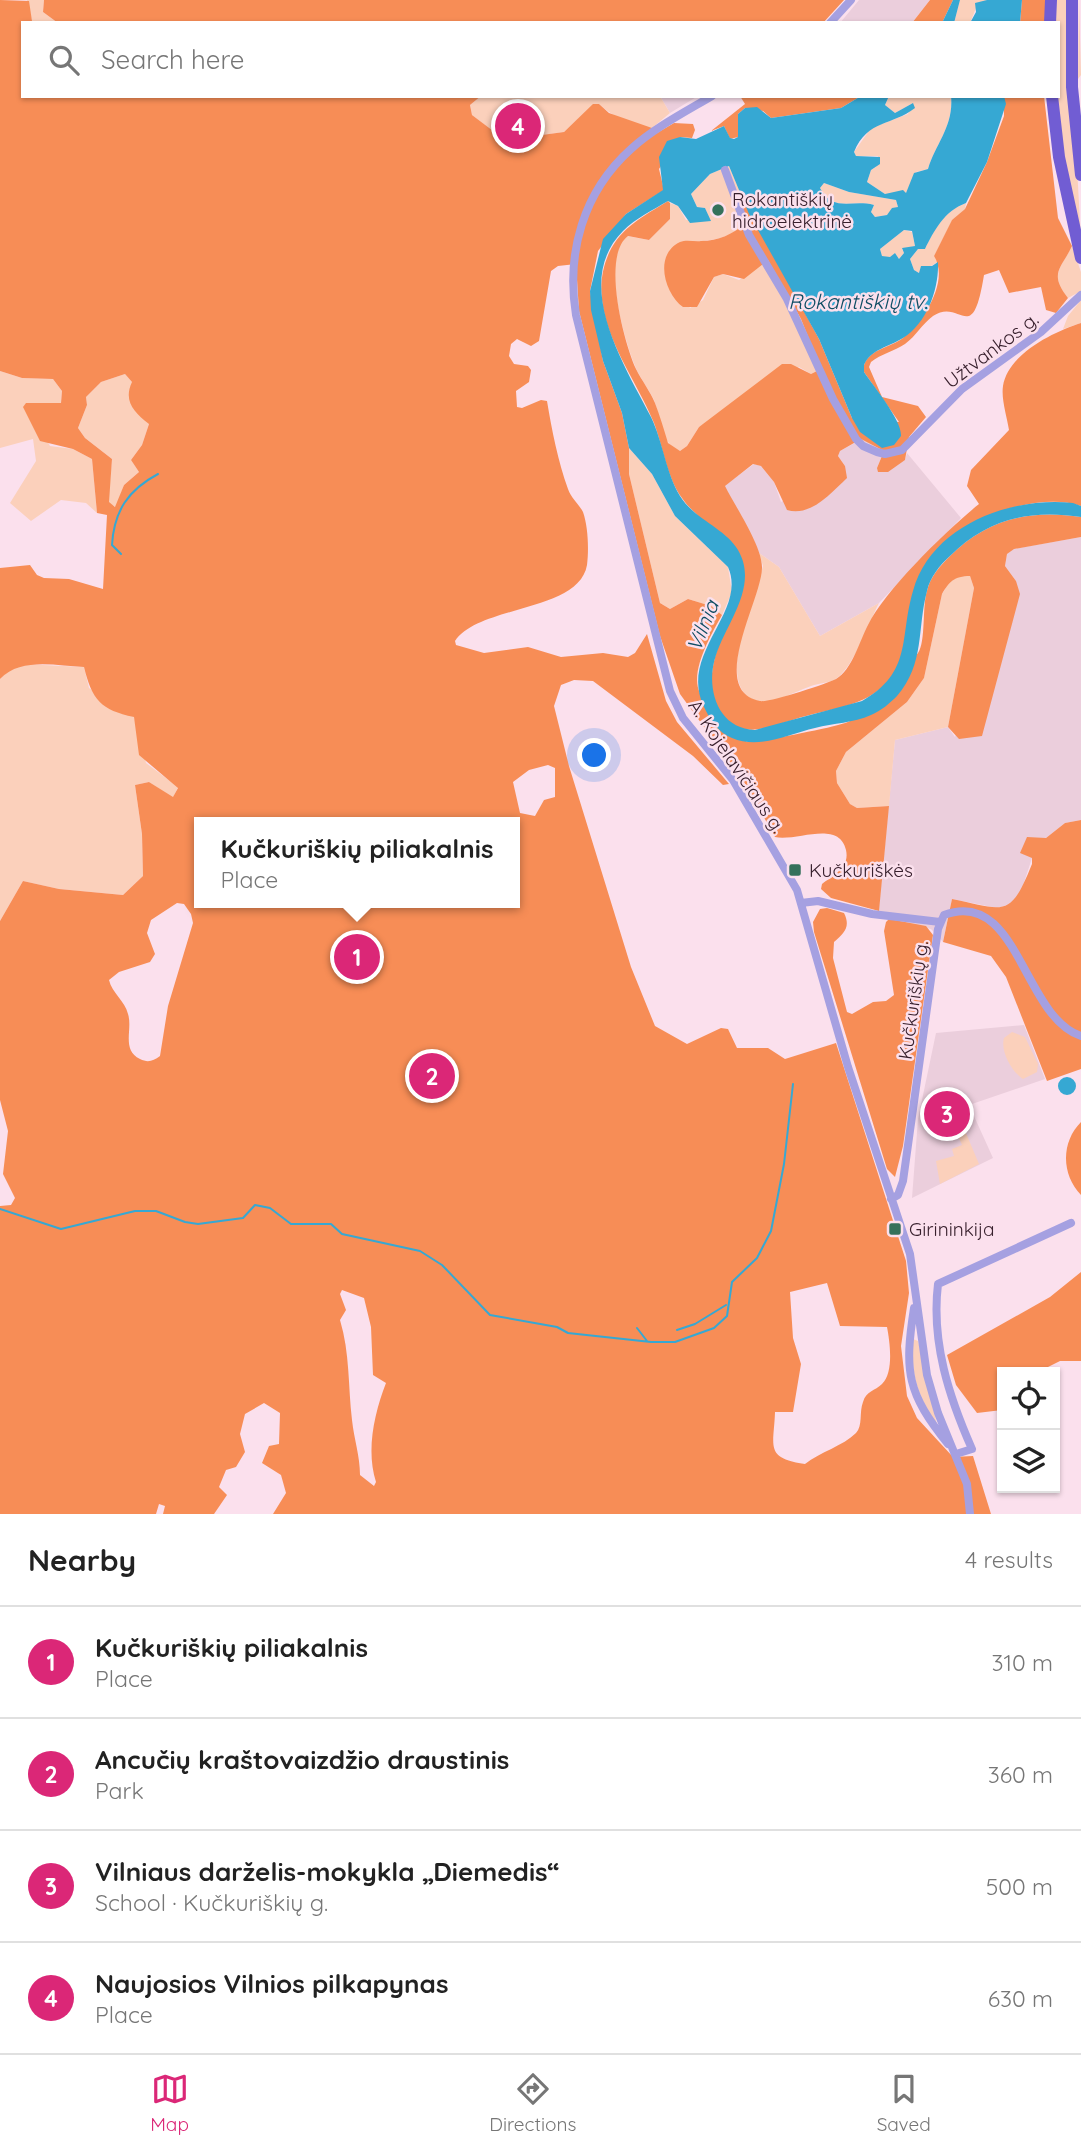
<!DOCTYPE html>
<html lang="en">
<head>
<meta charset="utf-8">
<style>
	:root { --surface:#fff; --page:#f6f6f6; --text:#222; --muted:#767676; --line:#e0e0e0; --accent:#db2777 }
	body { margin:0; font-family:Quicksand,sans-serif; background:var(--page); color:var(--text) }
	.controls { position:absolute; right:21px; bottom:21px; display:grid; overflow:hidden; border-radius:0px; box-shadow:0 2px 5px #0004 }
	.controls button { width:63px; height:63px; display:grid; place-items:center; padding:0; border:0; border-bottom:2px solid var(--line); background:var(--surface); color:var(--text); font:35px sans-serif }
	.you { position:absolute; left:595px; top:756px; width:24px; height:24px; margin:-18px; border:5px solid #fff; border-radius:50%; background:#1a73e8; box-shadow:0 0 0 10px #1a73e833 }
	.badge { display:grid; place-items:center; width:46px; height:46px; border-radius:50%; background:var(--accent); color:#fff; font-size:23px; font-weight:700 }
	.pin { position:absolute; translate:-50% -50%; border:4px solid #fff; box-shadow:0 2px 7px #0006 }
	.popup { position:absolute; left:194px; top:817px; width:326px; height:91px; box-sizing:border-box; display:grid; place-content:center; border-radius:0px; background:var(--surface); filter:drop-shadow(0 2px 5px #0005); font-size:23px; white-space:nowrap; color:var(--muted) }
	.popup b { font-size:26px; color:var(--text) }
	.popup::after { content:''; position:absolute; left:50%; top:100%; margin-left:-14px; border:14px solid transparent; border-top-color:var(--surface) }
	.list { margin:0; padding:0; list-style:none }
	h2 { display:flex; justify-content:space-between; align-items:center; height:91px; margin:0; padding:0 28px; font-size:30px }
	h2 small { font-size:23px; font-weight:400; color:var(--muted) }
	.list li { display:grid; grid-template-columns:46px 1fr auto; gap:21px; align-items:center; box-sizing:border-box; height:112px; padding:0 28px; border-top:2px solid var(--line) }
	.list b { display:block; font-size:26px; white-space:nowrap }
	.list p { margin:0; font-size:23px; white-space:nowrap; color:var(--muted) }
	.list em { font-size:23px; font-style:normal; color:var(--muted) }
	.icon { flex:none; width:38px; height:38px; fill:none; stroke:currentColor; stroke-width:2; stroke-linecap:round; stroke-linejoin:round }
	.map { position:relative; flex:none; width:1081px; height:1514px; overflow:hidden }
	.search { position:absolute; background:var(--surface); box-shadow:0 2px 5px #0004; left:21px; right:21px; top:21px; height:77px; display:flex; align-items:center; gap:18px; box-sizing:border-box; padding:0 24px; border-radius:0px; color:var(--muted); font-size:26px }
	.sheet { height:539px; background:var(--surface) }
	nav { display:flex; justify-content:space-around; align-items:center; box-sizing:border-box; height:98px; border-top:2px solid var(--line); background:var(--surface); font-size:19px; color:var(--muted) }
	nav a { display:grid; justify-items:center; gap:4px }
	nav .on { color:var(--accent) }
	.map>svg:first-child { display:block }
</style>
</head>
<body>
<div class="map">
<svg width="1081" height="1514" viewBox="0 0 1081 1514">
	<rect width="100%" height="100%" fill="#fbe0ed"/>
	<path fill="#ebcedc" d="M859,0h71l-18,23h-72z
		M660,96h38l-28,17z
		M862,439l22,12 -7,17 28,-8 2,-7 54,65 -82,85 -59,33 -41,-69 -20,-14 -35,-67 30,-22 7,2 13,16 7,20 64,-36 -7,-10 2,-5z
		M1081,537v283l-16,3 -19,15 -14,20 -13,40 -7,6 -15,4 -45,-9 -9,43 -12,-13 -53,-12 17,-177 53,-13 7,10 61,-156 -11,-15 2,-12 6,-5z
		M1024,1025l21,54 -76,26 24,53 -81,40 6,-79 18,-86z"/>
	<path fill="#fbd0bb" d="M27,0h17l-1,12 15,11 -26,-2z
		M960,0h27l-11,8 -6,15h-16z
		M1055,0h13l13,241 -13,-53 -12,-92 2,-73h-3z
		M1079,0l2,75 -3,4z
		M481,96h179l10,17 -18,15c-19,-2 -39,-11 -53,-24h-5l-30,28 -60,8 -32,-25 -2,-10z
		M889,96h62c3,30 -15,47 -23,73l-12,3 -10,21 -21,1 -18,-12 4,-12 5,-3 2,-11h-22l-2,-4 17,-24 37,-14 5,-11 -18,10 -10,-8z
		M729,166l15,35 -3,3 6,19c-11,9 -22,15 -36,17 -23,4 -36,-2 -46,23l25,45 13,-8 11,-23 9,-3 16,6 29,-20 33,59 21,50 -11,5 -12,-7 -100,60 -12,19 -7,5c-19,-5 -20,-36 -26,-51 -6,-12 -14,-22 -19,-34 -11,-27 -35,-110 -8,-130l22,4 21,-21v-16l8,3 8,14h24l-5,-12 -8,-1 -6,-13 19,-20z
		M824,183l25,9 47,8 2,7 -11,8 -12,2 -4,-5 3,-7c-22,-6 -40,8 -54,-17z
		M966,203l-1,6 -13,12 -18,35 4,6 -19,11 -5,-3 -4,-11 8,-10h7c9,-19 19,-38 41,-46z
		M904,230l8,2 3,14 -13,3 2,4 -5,6 -4,-6 -5,5 -8,-2 -2,-7z
		M1072,246l9,26v19l-13,7c-20,-24 -6,-31 4,-52z
		M1081,300v23l-18,6 5,-13z
		M0,371l22,7 31,1 9,12 -1,12h-34l23,43 23,3 19,10 5,54 -11,-10 -25,-3 -30,21 -21,-18 26,-42 -3,-22 -33,9z
		M125,374l7,8 17,42 -7,21 -11,15 8,12 -15,13 -8,22 -8,-4 4,-44 -27,-21 -7,-10 9,-23 -1,-8 15,-15z
		M629,448l23,26 23,42 53,51 4,25 -10,23 -11,-9 -23,-7 -18,10 -10,-6 -31,-129z
		M759,553l20,14 41,69 59,-33c-10,19 -25,63 -42,75 -6,5 -18,5 -26,8 -20,7 -58,31 -71,0 -12,-28 15,-90 23,-120z
		M958,576h12l4,12 -26,139 -53,13 -6,66 -32,2 -7,-4 -13,-21 -1,-12 10,-19 61,-50 17,-24 18,-84 7,-11z
		M22,664l62,3 5,21 45,29 12,46 32,24 -5,11 -24,-16 -14,3 7,49 1,42 -20,19 -64,-6 -36,-8 -23,40v-242l9,-9z
		M1012,1032l13,5 13,27 -1,8 -14,7c-11,-7 -23,-28 -19,-41z
		M960,1119l19,45 -39,20 -4,-23 18,-5 -2,-7 10,-4 -10,-23z
		M913,1339l5,2 19,84c-20,-32 -26,-48 -24,-86z"/>
	<path fill="#f78d56" fill-rule="evenodd" d="M0,0l29,1 3,20 4,2h-13v73h458l-11,9 2,10 33,25 59,-8 29,-28h6l10,9 43,15 5,5 17,-10 19,1 2,6 -3,8 -12,-1 -21,32 5,21 -38,24 -28,37 -8,40 13,70 19,52 7,35v26l31,129 10,6 18,-10 23,7 11,9c-10,18 -33,57 -22,78 8,15 34,36 47,49 11,0 97,-16 103,-21 14,-9 58,-54 68,-68 8,-11 4,-47 9,-62 3,-14 13,-25 23,-35 37,-37 80,-47 131,-39v20l-67,12 -7,5 -2,12 11,15 4,13 -38,142 -23,3 -11,-12 26,-139 -4,-12c-16,0 -21,6 -28,18l-18,84 -17,24 -61,50 -10,19 1,12 13,21 7,4 32,-2 -10,105 -48,-13 -10,-9 1,-5c11,-9 28,-16 24,-34 -7,-31 -50,-8 -71,-13l-31,-55 -64,-88 -20,-58 -81,-325 -3,-47 -18,2 -7,5 -12,70 -8,5 -14,-7 -6,5 -2,12 5,8 14,2 3,4 -2,12 -13,9 1,16 5,1 19,-8 6,1c5,30 11,60 21,88 3,9 11,15 15,23 5,14 6,37 4,53 -8,47 -108,40 -132,76l1,4 28,8 44,-6 33,10 42,-4 25,4 7,-4 12,-19 19,67 11,21 52,62 -6,1 -30,-29 -100,-75 -19,-1 -13,5 -7,21 15,60 62,201 24,59 32,18 34,-16 7,1 9,19h31l17,11 51,-16 70,218 3,32 -8,53 6,50 10,22 36,39 20,-1 18,58h-718l13,-21 -5,-18 -19,-12 7,-17 10,-2 1,-31 -16,-10 -19,11 -5,20 5,18 -9,15 -10,3 -7,17 8,8 -13,19h-51l2,-8 -6,-2 -3,10h-156v-308l11,-1 4,-7 -12,-24 5,-43 -8,-31v-179l23,-40 36,8 64,6 20,-19 -1,-42 -7,-49 14,-3 24,15 5,-9 -39,-33 -5,-38c-33,-7 -42,-17 -50,-50 -28,-1 -63,-10 -84,12v-111l30,-3 7,10 7,3 25,1 34,10 4,-74 -10,-2 -5,-54 -19,-10 -33,-8 -17,-34 3,-4h35l1,-12 -9,-12 -31,-1 -22,-7zM125,374l7,8c-9,19 2,30 17,42l-7,21 -11,15 8,12 -15,13 -9,22 -6,-5 3,-43 -27,-21 -7,-10 9,-23 -1,-8 15,-15zM548,765l7,3v29l-11,3 -9,16 -15,-3 -7,-31 16,-12zM200,822h314v81h-314zM177,903l7,1 7,10 2,9 -25,83 -8,50c-7,5 -12,7 -20,3 -19,-9 -7,-30 -12,-45 -3,-13 -16,-21 -19,-34l10,-8 31,-10 5,-8 -8,-21 4,-13zM827,1283l13,43 47,1c3,16 7,45 -5,57 -7,7 -16,7 -19,18 -4,10 0,24 -7,31 -13,13 -36,19 -51,31 -41,-6 -31,-18 -30,-52h18l8,-48 -8,-26 -3,-46zM342,1290l22,8 7,29 2,48 13,8c-12,31 -20,68 -10,99l-2,4 -14,-11c0,-19 -6,-36 -8,-55 -4,-34 -2,-67 -12,-100l6,-10 -6,-16z
		M44,0h800l-21,23h-765l-15,-11z
		M930,0h23l-11,23h-30z
		M1022,0h24l-1,23h-25z
		M740,96h121l-20,12 -70,10 -8,-7 -18,-3 -7,6v23l-8,2 -6,-13 -13,5 34,-27z
		M1004,96h40l14,122 14,28c-10,22 -24,27 -4,52l-12,15 -10,-3 -5,-23 -32,6 -10,-23 -15,5c-12,74 -23,22 -51,41 -11,8 -17,20 -28,28 -11,7 -24,10 -34,18l-2,5 13,30 36,9 8,11 -17,20 -4,23 -17,12h-10l-1,-4 7,-17 -23,-12 -21,12 -2,5 7,10 2,12c-16,15 -36,39 -60,32l-13,-28 -13,-16 -8,-2 -28,22c10,20 37,60 37,81 1,30 -56,124 -2,134 9,2 66,-17 76,-22 16,-9 24,-39 32,-54 17,-35 80,-96 111,-121l-12,-18 4,-16 38,-40c-2,-13 -8,-31 -6,-44 5,-32 50,-54 78,-63v183c-38,-14 -105,8 -134,35 -5,5 -8,17 -11,24 -9,23 -20,46 -28,69 -5,11 -5,24 -11,35 -20,35 -57,38 -91,47 -27,6 -62,28 -84,-1 -28,-38 8,-93 22,-130 -14,-22 -27,-48 -44,-67 -6,-7 -13,-12 -18,-20 -15,-20 -19,-51 -28,-75 -21,-52 -72,-110 -45,-170 12,-26 35,-37 59,-52l2,2v16l-21,21 -21,-4c-27,20 -4,107 8,133 6,12 14,22 19,34 5,13 9,27 13,40l12,8 7,-5 12,-19 83,-63h9l20,10 10,-5 -20,-50 -33,-59 -24,19 -21,-5 -9,3 -17,30h-14c-18,-13 -30,-52 -3,-65 7,-3 14,0 21,-1 17,0 32,-7 45,-18l-5,-19 3,-3 75,138 33,79 47,4 -35,-50v-7c7,-17 26,-17 39,-27 20,-16 47,-57 31,-82l18,-36 13,-11 22,-47 17,-46z
		M1081,820v249l-34,12 -41,-104 -15,-21 -48,-14 9,-43c53,11 58,20 80,-35v-6l-12,-5 7,-16 19,1 19,-15z
		M827,908l17,5c7,14 0,20 -10,29l-1,16 14,54 5,2 21,-12 13,-1 8,-6 -10,-64 2,-9 3,-3 37,7 7,9 -30,211 -8,31 -8,-8 -73,-237 -1,-10 7,-13z
		M1081,1122v73c-20,-21 -20,-53 0,-73z
		M1081,1272v89h-21l-22,11h-36v38l-25,3 -21,-28 -9,-30 103,-58z"/>
	<path fill="#36a8d3" fill-rule="evenodd" d="M953,0h7l-6,23h-12z
		M987,0h35l-2,23h-50l6,-11 -1,-9z
		M861,96h28l-4,9 10,8 18,-10 2,5c-23,18 -47,11 -61,44l2,4 24,1v7l-9,6 -4,12 18,12 18,-4 3,3 8,-20 14,-4c8,-26 26,-43 23,-73h53l2,8 -19,58 -21,41c-22,8 -32,28 -41,46h-7l-8,10 4,11 5,3 2,-7h11l6,-4c1,27 -11,61 -35,76 -14,9 -32,11 -39,27v7c10,15 38,48 37,64l-7,9 -12,3 -22,-16 -8,-14 -33,-79 -70,-125 -20,-48 -19,8 -19,20 6,13 8,1 6,13 -21,2 -12,-17 -10,-5c-15,9 -32,17 -45,30 -52,52 2,135 28,186 12,25 15,56 29,79 14,23 45,32 58,54 21,36 -11,72 -22,105 -11,32 1,74 39,75l107,-29c51,-29 37,-63 51,-110 18,-66 99,-95 160,-88l8,3v11c-51,-8 -94,2 -131,39 -10,9 -20,21 -23,35 -10,37 -2,73 -30,105 -7,7 -16,15 -26,19 -18,8 -37,8 -56,13 -26,6 -56,22 -83,10 -13,-5 -22,-18 -28,-31 -26,-54 44,-95 24,-140l-53,-51 -23,-42 -23,-26 -7,-35 -19,-52 -12,-51 -1,-19 13,-52 23,-25 37,-24 -4,-33 8,-16 13,-4 16,2 28,-13 6,12 4,1 4,-2v-23l7,-6 12,-1 14,11 70,-10zM824,183l25,9 47,8 2,7 -6,1 -5,7 -12,2 -4,-5 3,-7c-22,-6 -41,8 -54,-17zM904,230l8,1 3,15 -13,2 2,5 -5,6 -4,-6 -5,4 -8,-1 -2,-7z
		M1058 1086a9 9 0 1 1 18 0a9 9 0 1 1-18 0Z"/>
	<g fill="none" stroke-linecap="round" stroke-linejoin="round">
		<path stroke="#36a8d3" stroke-width="2" d="M121,554l-9,-9c2,-34 16,-55 46,-71
			M0,1209l61,20 74,-18h21l29,11 13,2 45,-6 12,-13 15,3 21,16h40l11,10 78,17 22,14 48,50 67,12 11,6 83,9h24l39,-14 13,-12 5,-34 25,-24 14,-27 13,-67 9,-80
			M637,1328l10,13
			M677,1330l18,-6 31,-19"/>
		<path stroke="#a5a0e1" stroke-width="8" d="M830,23l21,-23
			M712,96c-27,16 -58,32 -81,53 -48,43 -65,104 -55,166l94,376 13,27 50,62 64,110 51,177 62,187 17,121 11,38 29,71 3,30
			M725,170l24,65 38,64 46,100 23,40 7,7 14,6 8,2 17,-4 60,-61 79,-57 40,-37
			M801,903l17,-2 54,13 68,8
			M891,1199l7,-4 5,-14 35,-252 6,-14c74,-28 79,102 137,121
			M914,1308c-10,64 -7,85 34,136
			M956,1454l16,-5c-23,-52 -41,-107 -34,-165l133,-61"/>
		<path stroke="#715dd3" stroke-width="12" d="M1072,0v87l9,88
			M1050,23l1,-23
			M1052,96l7,61 22,101"/>
	</g>
	<g fill="#35715b" stroke="#fbe0ed" stroke-width="2.5">
		<circle cx="718" cy="210" r="7"/>
		<rect x="788" y="863" width="14" height="14" rx="3.5"/>
		<rect x="888" y="1222" width="14" height="14" rx="3.5"/>
	</g>
	<g text-anchor="middle" stroke-width="5" stroke-linejoin="round" paint-order="stroke">
		<g font-size="19" fill="#38202d" stroke="#fbe0ed" text-anchor="start">
			<text x="732" y="206">Rokantiškių<tspan x="732" dy="22">hidroelektrinė</tspan></text>
			<text x="809" y="877">Kučkuriškės</text>
			<text x="909" y="1236">Girininkija</text>
		</g>
		<g font-size="19" fill="#38202d" stroke="#fbe0ed">
			<text transform="translate(991 350) rotate(-37)" y="7">Užtvankos g.</text>
			<text transform="translate(737 766) rotate(56)" y="7">A. Kojelavičiaus g.</text>
			<text transform="translate(913 1000) rotate(-82)" y="7">Kučkuriškių g.</text>
		</g>
		<g font-size="21" font-style="italic" fill="#0e4d64" stroke="#fbe0ed">
			<text x="858" y="309">Rokantiškių tv.</text>
			<text transform="translate(703 626) rotate(-68)" y="7">Vilnia</text>
		</g>
	</g>
</svg>
<div class="controls">
<button><svg class="icon" aria-label="locate" viewBox="0 0 24 24"><circle cx="12" cy="12" r="6"/><path d="M12 2v4M12 18v4M2 12h4M18 12h4"/></svg></button>
<button><svg class="icon" aria-label="layers" viewBox="0 0 24 24"><path d="M12 4l9 5-9 5-9-5zM3 14l9 5 9-5"/></svg></button>
</div>
<div class="you"></div>
<div class="pin badge" style="left:357px;top:957px">1</div>
<div class="popup"><b>Kučkuriškių piliakalnis</b>Place</div>
<div class="pin badge" style="left:432px;top:1076px">2</div>
<div class="pin badge" style="left:947px;top:1114px">3</div>
<div class="pin badge" style="left:518px;top:126px">4</div>
<div class="search"><svg class="icon" aria-label="search" viewBox="0 0 24 24"><circle cx="10" cy="10" r="6"/><path d="M15 15l6 6"/></svg>Search here</div>
</div>
<section class="sheet">
<h2>Nearby<small>4 results</small></h2>
<ul class="list">
<li><span class="badge">1</span><div><b>Kučkuriškių piliakalnis</b><p>Place</p></div><em>310 m</em></li>
<li><span class="badge">2</span><div><b>Ancučių kraštovaizdžio draustinis</b><p>Park</p></div><em>360 m</em></li>
<li><span class="badge">3</span><div><b>Vilniaus darželis-mokykla „Diemedis“</b><p>School · Kučkuriškių g.</p></div><em>500 m</em></li>
<li><span class="badge">4</span><div><b>Naujosios Vilnios pilkapynas</b><p>Place</p></div><em>630 m</em></li>
</ul>
</section>
<nav>
<a class="on"><svg class="icon" aria-label="map" viewBox="0 0 24 24"><path d="M3 6l6-2 6 2 6-2v14l-6 2-6-2-6 2zM9 4v14M15 6v14"/></svg>Map</a>
<a><svg class="icon" aria-label="directions" viewBox="0 0 24 24"><path d="M12 3l9 9-9 9-9-9zM9 14v-3h6M13 9l2 2-2 2"/></svg>Directions</a>
<a><svg class="icon" aria-label="saved" viewBox="0 0 24 24"><path d="M7 4h10v16l-5-4-5 4z"/></svg>Saved</a>
</nav>
</body>
</html>
